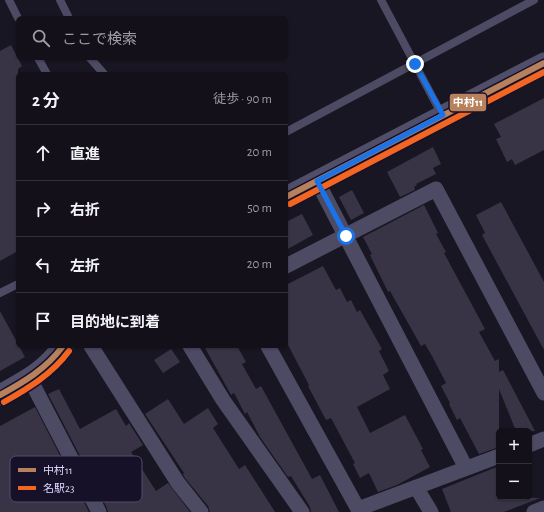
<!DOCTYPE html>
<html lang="ja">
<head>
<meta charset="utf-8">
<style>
	:root { --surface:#13101a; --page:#201e27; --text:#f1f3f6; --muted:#9d9da2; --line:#323039 }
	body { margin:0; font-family:"Alegreya Sans","Noto Sans JP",sans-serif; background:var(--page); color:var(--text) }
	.controls { position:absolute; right:12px; bottom:12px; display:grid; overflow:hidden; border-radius:6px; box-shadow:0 1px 3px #0004 }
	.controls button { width:36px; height:36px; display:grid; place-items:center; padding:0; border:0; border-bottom:1px solid var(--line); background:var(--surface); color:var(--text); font:20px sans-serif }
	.stop { position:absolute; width:12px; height:12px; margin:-9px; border:3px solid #1a73e8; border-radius:50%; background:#fff }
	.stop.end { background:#1a73e8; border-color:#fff; box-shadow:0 1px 4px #0008 }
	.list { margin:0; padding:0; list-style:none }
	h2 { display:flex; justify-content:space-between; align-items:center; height:52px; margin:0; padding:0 16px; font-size:17px }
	h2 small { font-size:13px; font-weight:400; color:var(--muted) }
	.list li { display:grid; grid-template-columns:26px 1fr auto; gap:12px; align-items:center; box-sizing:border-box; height:56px; padding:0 16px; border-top:1px solid var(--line) }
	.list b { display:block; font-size:15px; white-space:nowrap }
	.list em { font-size:13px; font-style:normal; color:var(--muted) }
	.icon { flex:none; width:22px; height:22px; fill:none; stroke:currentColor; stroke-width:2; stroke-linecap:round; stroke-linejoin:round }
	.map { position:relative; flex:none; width:544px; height:512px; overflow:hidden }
	.search { position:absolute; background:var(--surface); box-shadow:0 1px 3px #0004; left:16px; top:16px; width:272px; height:44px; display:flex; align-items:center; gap:10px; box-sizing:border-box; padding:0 14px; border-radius:6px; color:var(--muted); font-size:15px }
	.panel { position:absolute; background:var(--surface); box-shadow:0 1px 3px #0004; left:16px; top:72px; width:272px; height:276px; border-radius:6px }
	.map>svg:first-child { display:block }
</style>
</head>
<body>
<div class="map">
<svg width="544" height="512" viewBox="0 0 544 512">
	<rect width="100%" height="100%" fill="#191623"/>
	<path fill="#383445" d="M11,45l11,21 -4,3v182l-18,10v-210z
		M544,98v52l-29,15 -3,-6 -5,3 -11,-23 5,-2 -7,-13z
		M433,147l8,17 -8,4 3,6 -20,10 1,1 -3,2 1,3 -15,7 -13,-25z
		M352,190l12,23 -13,7 -12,-23z
		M501,202l43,80v68l-62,-115 3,-2 -9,-18z
		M424,205l14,28 -2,1 10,18 -2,1 41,76 -6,3 16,29 4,-2v13l4,-2 32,61h-19l-17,-42v58l-20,7 -19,-36 -3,2 -8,-16 1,-1 -9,-17 5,-3 -14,-27 -7,-12 -4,2 -31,-55 -2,1 -18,-37 2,-1 -9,-17z
		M302,214l11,21 -27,15v-28z
		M323,266l13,24 4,-2 7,14 4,-2 6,12 3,-2 22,39 -3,2 10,20 -6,4 7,14 -33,18 13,26 35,-18 18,34 -2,1 9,17 -33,18 -19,7 -9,-19 -9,5 -7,-14 2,-1 -24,-45 -5,2 -18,-34 1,-1 -23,-44v-56z
		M0,311l25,46 -25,14z
		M204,346h33l9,16 -4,2 14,25 5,-3 51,93 8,-4 19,37h-28l-1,-5 -19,-31 -3,1 -28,-40 -13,-25 -2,2 -11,-21 -3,2z
		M171,349l9,13 -17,11 -9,-13z
		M59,389l21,40 36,-20 10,17 3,-3 14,22 -12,7 25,39 12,-8 22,29h-82l-1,-4 -59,-114z
		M168,399l16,25 24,-16 10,16 -5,4 26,41 6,-4 30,47h-65l-2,-6 -23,-28 -2,-4 1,-1 -39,-59z
		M35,407l54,105h-89v-86z
		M499,466v31l41,1 -36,14h-53l-9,-23z"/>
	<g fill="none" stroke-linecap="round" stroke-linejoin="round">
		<path stroke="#4d4b64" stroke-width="8" d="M9,0l9,18
			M60,0l9,18
			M381,0l61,115
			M38,58l9,16
			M90,58l14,16
			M286,132l248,-132
			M0,293l18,-9"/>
		<path stroke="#4d4b64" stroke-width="15" d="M317,181l149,287
			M286,266l150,-77 108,204
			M91,346l87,137 23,29
			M190,346l33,54 79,112
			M268,346l90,163 141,-53
			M30,379l69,133
			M529,445l15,-6
			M416,487l15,25
			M534,512l10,-4"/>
		<path stroke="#514e6a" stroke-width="21" d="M286,197l258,-134
			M0,395c25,-14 46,-24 63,-49"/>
		<defs>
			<path id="bus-1" d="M286,197l258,-134
				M0,395c24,-13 46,-26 63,-49"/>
			<path id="bus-2" d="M290,204l254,-132
				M4,402c25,-14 48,-28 65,-51"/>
		</defs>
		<use href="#bus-1" stroke="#161029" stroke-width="9"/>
		<use href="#bus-2" stroke="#161029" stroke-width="9"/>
		<use href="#bus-1" stroke="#b6815c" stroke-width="6"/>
		<use href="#bus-2" stroke="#f26522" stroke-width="6"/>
	</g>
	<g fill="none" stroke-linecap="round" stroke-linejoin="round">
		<path stroke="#1a73e8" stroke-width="5" d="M346,236l-29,-55 126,-66 -28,-51"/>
	</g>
	<rect x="10" y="456" width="132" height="46" rx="6" fill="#161029" stroke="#524c69" stroke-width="1"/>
	<rect x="18" y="468" width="18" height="4" fill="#b6815c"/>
	<rect x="18" y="486" width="18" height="4" fill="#f26522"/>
	<g font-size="11" fill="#dfd9ff">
		<text x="43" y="474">中村11</text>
		<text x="43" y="492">名駅23</text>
	</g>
	<rect stroke="#161029" stroke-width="1.5" x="449" y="93" width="38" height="19" rx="4" fill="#b6815c"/>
	<g font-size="11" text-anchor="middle" font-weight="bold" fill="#fff">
		<text x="468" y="106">中村11</text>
	</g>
</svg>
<div class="controls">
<button>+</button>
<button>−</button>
</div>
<div class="stop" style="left:346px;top:236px"></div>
<div class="stop end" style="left:415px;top:64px"></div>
<div class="search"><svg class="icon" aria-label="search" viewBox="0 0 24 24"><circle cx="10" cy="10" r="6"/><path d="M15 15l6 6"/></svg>ここで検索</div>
<section class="panel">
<h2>2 分<small>徒歩 · 90 m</small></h2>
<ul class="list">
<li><svg class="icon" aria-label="ahead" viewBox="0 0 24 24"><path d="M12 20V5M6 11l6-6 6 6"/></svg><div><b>直進</b></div><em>20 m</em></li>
<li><svg class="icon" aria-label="right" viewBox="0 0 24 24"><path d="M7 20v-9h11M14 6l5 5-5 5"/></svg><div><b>右折</b></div><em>50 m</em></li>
<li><svg class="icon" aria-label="left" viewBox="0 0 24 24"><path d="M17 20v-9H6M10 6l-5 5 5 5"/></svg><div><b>左折</b></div><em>20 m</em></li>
<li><svg class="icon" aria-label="arrive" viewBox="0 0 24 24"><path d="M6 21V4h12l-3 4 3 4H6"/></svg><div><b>目的地に到着</b></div></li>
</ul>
</section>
</div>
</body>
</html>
